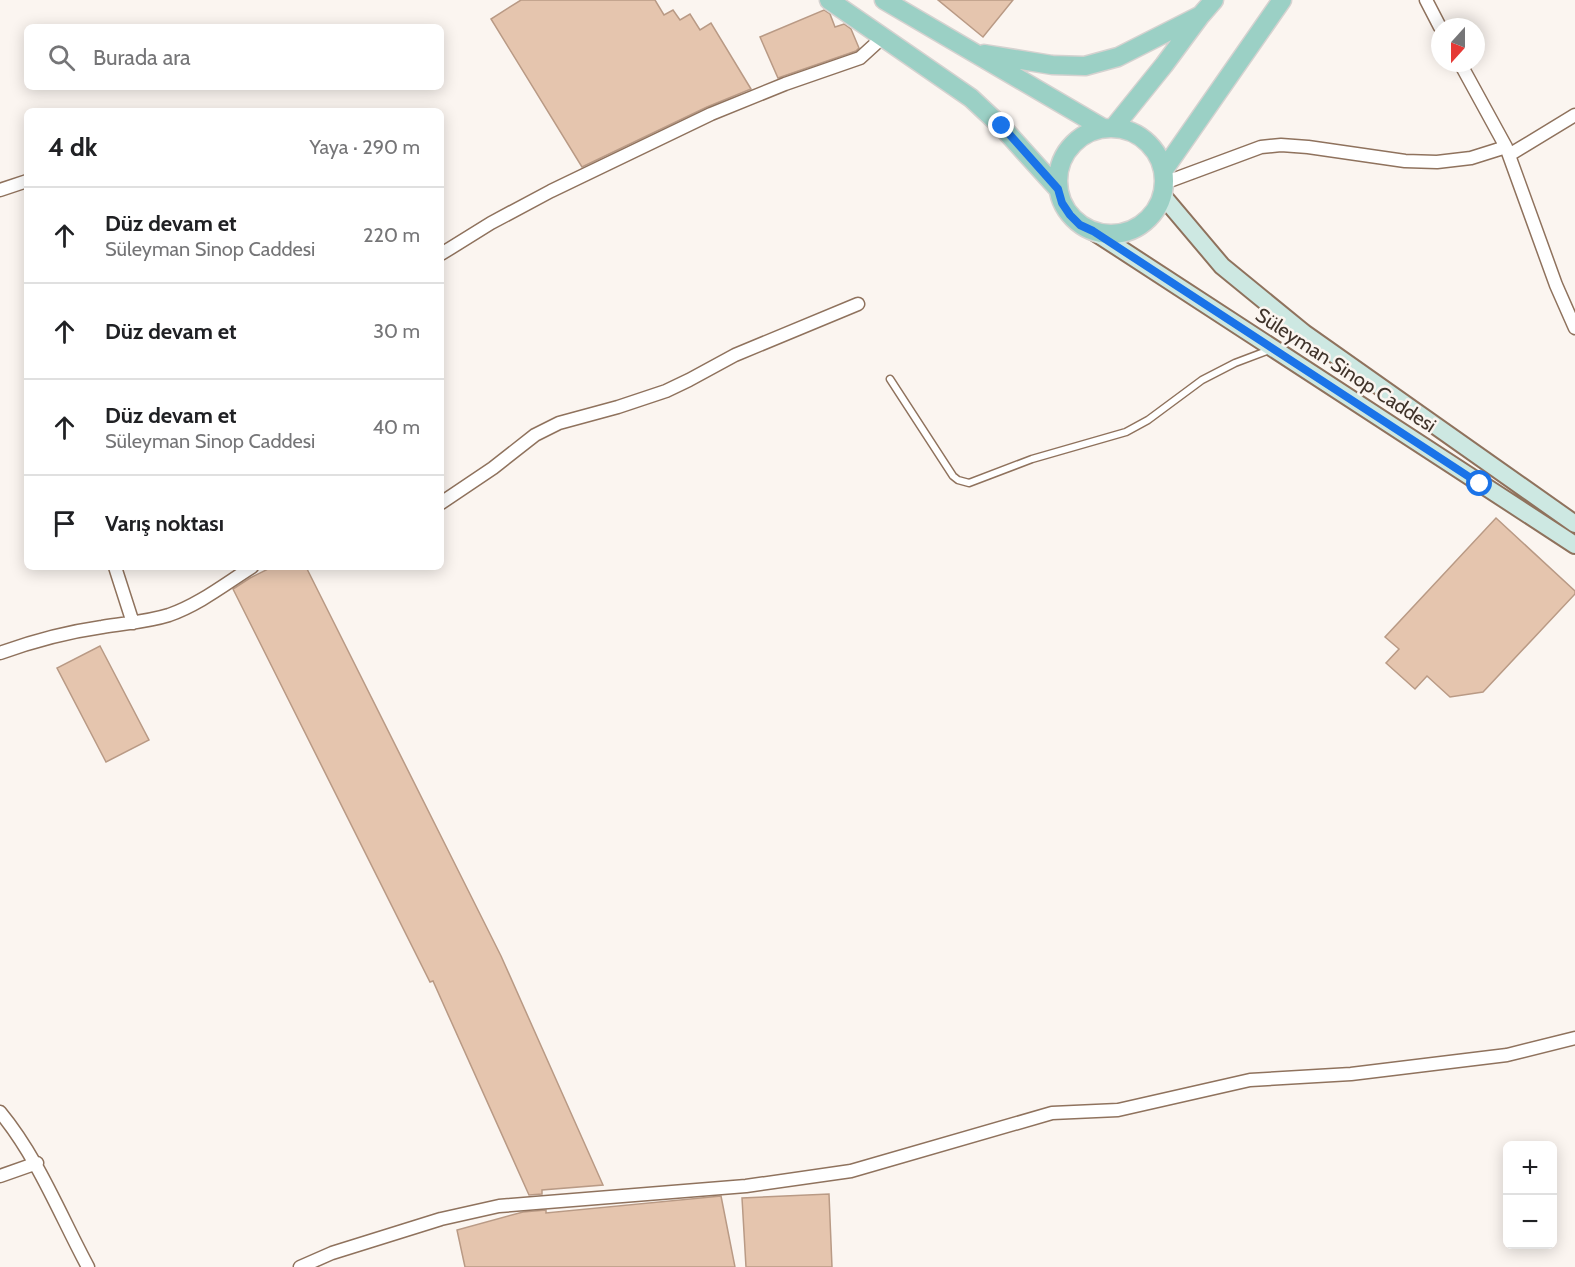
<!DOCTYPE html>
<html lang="tr">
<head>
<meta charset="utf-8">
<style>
	:root { --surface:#fff; --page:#f2f2f2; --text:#202124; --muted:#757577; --line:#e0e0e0 }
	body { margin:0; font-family:Cabin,sans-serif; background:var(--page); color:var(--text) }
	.controls { position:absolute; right:18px; bottom:18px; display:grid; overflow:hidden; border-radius:9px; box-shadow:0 3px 15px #0003 }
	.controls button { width:54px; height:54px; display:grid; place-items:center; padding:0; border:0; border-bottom:2px solid var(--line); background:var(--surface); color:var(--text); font:30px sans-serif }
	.compass { position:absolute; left:1431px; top:18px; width:54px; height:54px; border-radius:50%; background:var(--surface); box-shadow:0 3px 15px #0003; rotate:201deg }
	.stop { position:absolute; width:18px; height:18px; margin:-14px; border:4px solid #1a73e8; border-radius:50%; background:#fff }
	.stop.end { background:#1a73e8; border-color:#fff; box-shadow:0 2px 6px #0008 }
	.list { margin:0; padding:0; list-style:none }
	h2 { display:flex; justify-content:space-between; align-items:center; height:78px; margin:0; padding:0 24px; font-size:26px }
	h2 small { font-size:20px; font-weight:400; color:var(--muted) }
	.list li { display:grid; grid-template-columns:39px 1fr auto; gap:18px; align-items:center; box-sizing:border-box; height:96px; padding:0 24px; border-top:2px solid var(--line) }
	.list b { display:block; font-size:22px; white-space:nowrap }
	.list p { margin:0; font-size:20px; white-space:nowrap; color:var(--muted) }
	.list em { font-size:20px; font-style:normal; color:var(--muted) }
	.icon { flex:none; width:33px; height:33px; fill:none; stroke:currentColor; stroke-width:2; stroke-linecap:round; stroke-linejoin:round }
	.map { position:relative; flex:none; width:1575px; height:1267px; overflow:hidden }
	.search { position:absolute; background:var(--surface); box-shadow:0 3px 15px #0003; left:24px; top:24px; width:420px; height:66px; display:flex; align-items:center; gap:15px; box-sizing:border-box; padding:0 21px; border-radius:9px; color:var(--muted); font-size:22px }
	.panel { position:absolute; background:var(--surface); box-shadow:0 3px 15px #0003; left:24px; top:108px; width:420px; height:462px; border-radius:9px }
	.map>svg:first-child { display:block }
</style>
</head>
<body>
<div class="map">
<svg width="1575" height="1267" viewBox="0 0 1575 1267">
	<rect width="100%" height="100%" fill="#fbf5f0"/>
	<path fill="#e5c5ae" stroke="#b99a85" stroke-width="1.5" d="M521,0h134l9,15 9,-5 7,10 10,-6 10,16 11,-7 40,66 -44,18 -125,60 -91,-148z
		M938,0h75l-30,37z
		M824,10l6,4 5,13 9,-3 7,5 8,19 -3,3 -78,27 -18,-41z
		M1496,518l79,73v3l-92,98 -33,5 -23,-21 -12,13 -29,-26 13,-14 -14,-12z
		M272,567h34l195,389 102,229 -61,5v4l-13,1 -96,-214 -3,1 -197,-393 17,-11z
		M100,646l49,94 -43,22 -49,-94z
		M829,1194l3,73h-86l-4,-69z
		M721,1196l14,71h-270l-8,-37 66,-18 23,-2v3z"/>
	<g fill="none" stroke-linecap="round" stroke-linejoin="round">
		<defs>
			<path id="lane" d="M890,379l63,97 5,4 11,3 63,-24 94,-27 22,-12 54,-40 33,-17 37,-14"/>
			<path id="street" d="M1426,0l14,27
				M1460,63l46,84 50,138 19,43
				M1509,155l66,-40
				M1164,183l97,-36 20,-2 27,2 97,14 32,1 34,-4 35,-11
				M0,190l27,-9
				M441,254l50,-31 60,-32 160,-77 74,-30 75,-26 23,-21
				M441,503l52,-35 42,-33 24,-12 59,-16 48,-16 23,-11 46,-25 123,-51
				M115,567l18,56
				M0,653c33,-12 67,-21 102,-26 23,-4 45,-5 67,-12 31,-11 56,-31 83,-48
				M0,1112c38,46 60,103 88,155
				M0,1176l37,-13
				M300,1267l32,-14 109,-34 58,-13 247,-20 105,-15 201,-58 66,-3 132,-30 101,-6 156,-19 68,-17"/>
			<path id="secondary" d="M1162,195l60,71 82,67 271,191
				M1093,231l482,314"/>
			<path id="primary" d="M829,0l142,98 31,29 56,62
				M884,0l219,128
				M984,54l68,11 33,1 33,-9 83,-42
				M1114,127l50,-62 37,-50 13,-15
				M1058 181a53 53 0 1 1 106 0a53 53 0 1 1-106 0Z
				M1163,171l119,-171"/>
		</defs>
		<use href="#lane" stroke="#8f725d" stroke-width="9"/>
		<use href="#street" stroke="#8f725d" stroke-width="15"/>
		<use href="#secondary" stroke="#8f725d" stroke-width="20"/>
		<use href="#primary" stroke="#d5d2d0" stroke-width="21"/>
		<use href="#lane" stroke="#fff" stroke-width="6"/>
		<use href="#street" stroke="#fff" stroke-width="12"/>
		<use href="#secondary" stroke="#cde8e2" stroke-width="16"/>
		<use href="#primary" stroke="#9bd0c5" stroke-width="18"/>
	</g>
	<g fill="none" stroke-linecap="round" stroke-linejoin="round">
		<path stroke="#1a73e8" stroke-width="8" d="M1002,126l56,63 4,14 8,12 10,10 13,6 387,253"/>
	</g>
	<g text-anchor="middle" stroke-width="5" stroke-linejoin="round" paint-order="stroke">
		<g font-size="20" fill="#40332a" stroke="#fbf5f0">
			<text transform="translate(1346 370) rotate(33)" y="7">Süleyman Sinop Caddesi</text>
		</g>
	</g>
</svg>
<div class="controls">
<button>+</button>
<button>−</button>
</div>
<svg class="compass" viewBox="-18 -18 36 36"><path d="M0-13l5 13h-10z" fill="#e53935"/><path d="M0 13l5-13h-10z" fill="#757577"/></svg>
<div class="stop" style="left:1480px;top:484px"></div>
<div class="stop end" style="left:1002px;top:126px"></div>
<div class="search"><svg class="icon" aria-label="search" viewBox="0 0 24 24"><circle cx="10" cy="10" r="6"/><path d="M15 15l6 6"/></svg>Burada ara</div>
<section class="panel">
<h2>4 dk<small>Yaya · 290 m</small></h2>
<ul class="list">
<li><svg class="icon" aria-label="ahead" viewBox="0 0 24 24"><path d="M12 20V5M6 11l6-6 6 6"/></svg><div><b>Düz devam et</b><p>Süleyman Sinop Caddesi</p></div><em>220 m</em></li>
<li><svg class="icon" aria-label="ahead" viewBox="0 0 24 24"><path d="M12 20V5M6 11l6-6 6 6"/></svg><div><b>Düz devam et</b></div><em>30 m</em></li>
<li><svg class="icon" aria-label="ahead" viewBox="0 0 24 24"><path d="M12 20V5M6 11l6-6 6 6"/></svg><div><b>Düz devam et</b><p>Süleyman Sinop Caddesi</p></div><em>40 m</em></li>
<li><svg class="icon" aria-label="arrive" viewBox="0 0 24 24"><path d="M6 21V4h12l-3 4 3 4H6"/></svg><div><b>Varış noktası</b></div></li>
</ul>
</section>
</div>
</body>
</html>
